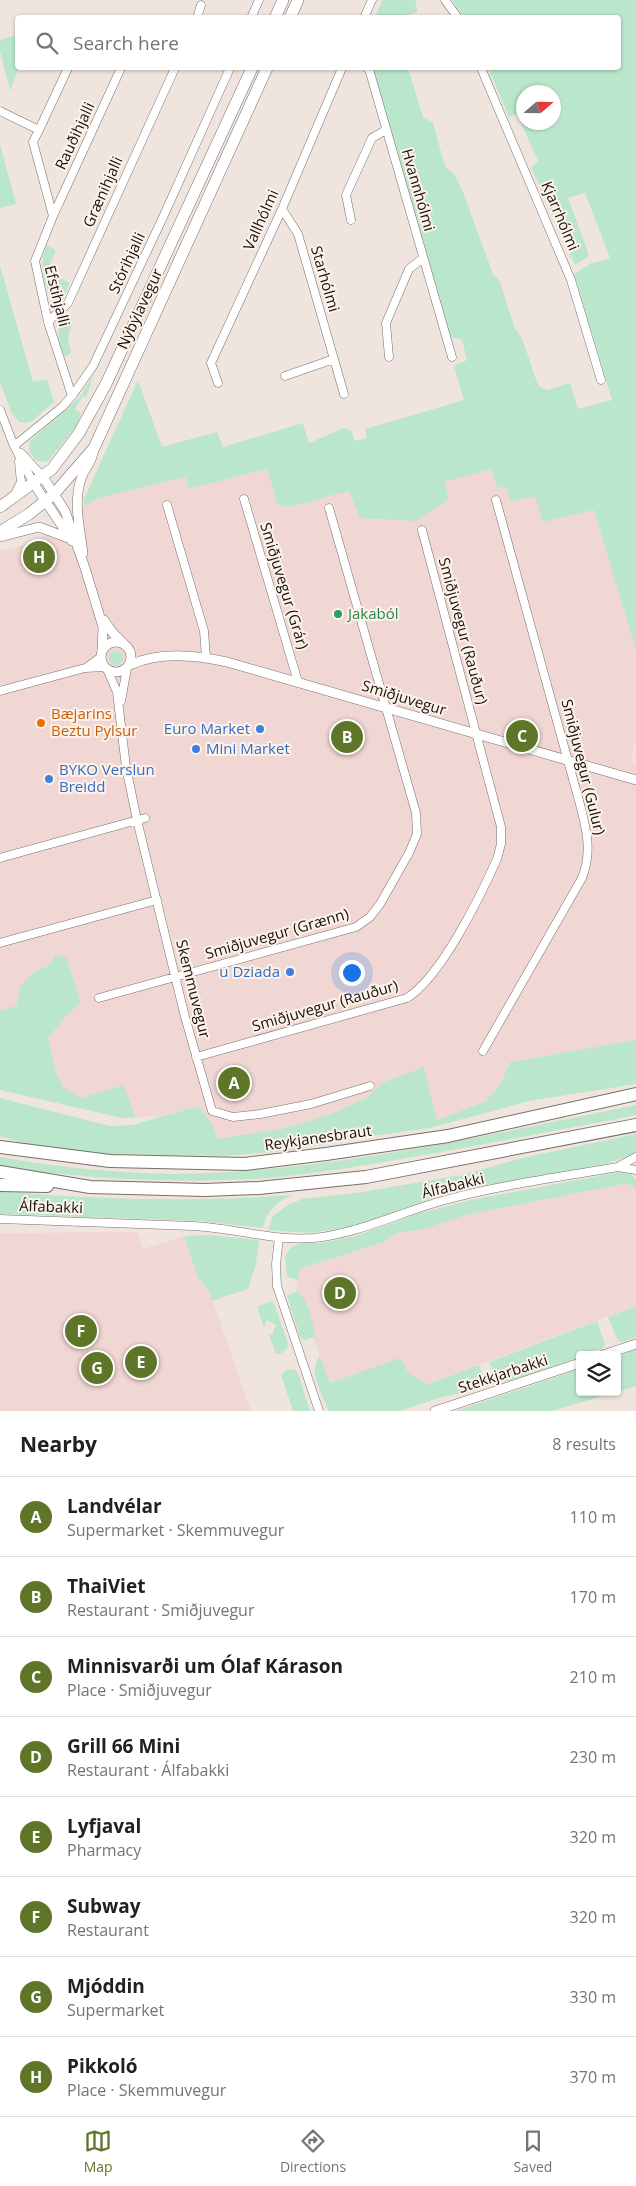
<!DOCTYPE html>
<html lang="en">
<head>
<meta charset="utf-8">
<style>
	:root { --surface:#fff; --page:#f2f2f2; --text:#202124; --muted:#757577; --line:#e0e0e0; --accent:#5f7628 }
	body { margin:0; font-family:"Open Sans",sans-serif; background:var(--page); color:var(--text) }
	.controls { position:absolute; right:15px; bottom:15px; display:grid; overflow:hidden; border-radius:5px; box-shadow:0 1px 4px #0004 }
	.controls button { width:45px; height:45px; display:grid; place-items:center; padding:0; border:0; border-bottom:1px solid var(--line); background:var(--surface); color:var(--text); font:25px sans-serif }
	.compass { position:absolute; left:516px; top:85px; width:45px; height:45px; border-radius:50%; background:var(--surface); box-shadow:0 1px 4px #0004; rotate:70deg }
	.you { position:absolute; left:351px; top:972px; width:18px; height:18px; margin:-12px; border:4px solid #fff; border-radius:50%; background:#1a73e8; box-shadow:0 0 0 8px #1a73e833 }
	.badge { display:grid; place-items:center; width:32px; height:32px; border-radius:50%; background:var(--accent); color:#fff; font-size:16px; font-weight:700 }
	.pin { position:absolute; translate:-50% -50%; border:2px solid #fff; box-shadow:0 1px 5px #0006 }
	.list { margin:0; padding:0; list-style:none }
	h2 { display:flex; justify-content:space-between; align-items:center; height:65px; margin:0; padding:0 20px; font-size:21px }
	h2 small { font-size:16px; font-weight:400; color:var(--muted) }
	.list li { display:grid; grid-template-columns:32px 1fr auto; gap:15px; align-items:center; box-sizing:border-box; height:80px; padding:0 20px; border-top:1px solid var(--line) }
	.list b { display:block; font-size:19px; white-space:nowrap }
	.list p { margin:0; font-size:16px; white-space:nowrap; color:var(--muted) }
	.list em { font-size:16px; font-style:normal; color:var(--muted) }
	.icon { flex:none; width:28px; height:28px; fill:none; stroke:currentColor; stroke-width:2; stroke-linecap:round; stroke-linejoin:round }
	.map { position:relative; flex:none; width:636px; height:1411px; overflow:hidden }
	.search { position:absolute; background:var(--surface); box-shadow:0 1px 4px #0004; left:15px; right:15px; top:15px; height:55px; display:flex; align-items:center; gap:12px; box-sizing:border-box; padding:0 18px; border-radius:5px; color:var(--muted); font-size:19px }
	.sheet { height:705px; background:var(--surface) }
	nav { display:flex; justify-content:space-around; align-items:center; box-sizing:border-box; height:70px; border-top:1px solid var(--line); background:var(--surface); font-size:14px; color:var(--muted) }
	nav a { display:grid; justify-items:center; gap:2px }
	nav .on { color:var(--accent) }
	.map>svg:first-child { display:block }
</style>
</head>
<body>
<div class="map">
<svg width="636" height="1411" viewBox="0 0 636 1411">
	<rect width="100%" height="100%" fill="#f0e5de"/>
	<path fill="#f1d7d4" d="M267,469l23,38 59,-16 95,-9 47,-13 6,19 9,-1 29,9 59,13 42,142v91l-5,15 5,11v272l-126,22 -9,21 -15,18 -49,19 -13,-52 -41,15 -17,15 -35,16 -45,14 -69,11 -6,-17 -13,-16 -37,10 -39,2 -43,-20 -16,-11 -7,-15 -8,-33 16,-21 17,-15 -12,-36 -20,-1 -13,4 -15,15 -5,21 -16,4v-459l35,-9 49,-36 15,-8 86,-21 4,12z
		M624,1184l10,2 2,6v114l-273,102 -26,-3 -40,-114 2,-22 85,-27 13,-9 27,-4 42,-14z
		M137,1232l6,17 41,-13 14,42 12,15 41,118h-251v-178z"/>
	<path fill="#bae7cc" fill-rule="evenodd" d="M383,0h32l3,12 -20,5h-23z
		M452,0h184v651l-42,-141 -51,12 -8,-26 -24,6 -5,-15 -9,1 -6,-19 -47,13 5,17 -33,22 -56,-3 -11,-27 -59,16 -12,-2 -11,-36 -78,20 -4,-12 -86,21 -15,8v-7l54,-119 24,67 55,-15 6,15 80,-24 6,20 35,-15 8,3 2,10 13,-3 -2,-9 99,-29 -10,-34 13,-6 -5,-20 -13,-4 -77,-268h36l15,49 10,6 12,43 9,8 8,15 31,85 7,8 15,47c11,9 16,44 25,58l7,3 23,-7 8,26 34,-9 -38,-126 16,-10 20,-6 -25,-65 -17,5 20,54v5l-13,8 -44,-98 7,-6 -21,-47 -8,3 -21,-49h130v-50l-154,-1zM524,92h30v30h-30z
		M17,35l1,33h1l-9,23 -10,-40v-11z
		M0,144l16,60 -16,4z
		M47,245l9,5 -9,22 23,11 -5,11 -6,4c-18,-2 -20,-40 -12,-53z
		M0,265l33,117 14,-3 7,23 -22,19 -6,2 -7,-1 -8,-10 -11,-30z
		M66,315l7,3 -5,21 3,14 -6,4c-8,-16 -10,-27 1,-42z
		M94,374l-8,24 -3,-2 -8,13 6,4 -4,12 -29,36 -4,1 -9,-2 -6,-10 1,-9 49,-43z
		M109 658a7 7 0 1 1 14 0a7 7 0 1 1-14 0Z
		M392,693l17,9 11,8 -27,-8z
		M56,955l10,2 15,46 -17,15 -16,21 8,33 7,15 17,11 44,-13 11,32 -13,1 -122,-28v-80l16,-4 5,-21 15,-15 13,-4z
		M636,1040v44l-107,17 -99,27 -79,11 -64,12 -66,5 -116,-2 -73,-8 -32,-10v-38l110,28 22,-1 66,-19 13,16 7,17 68,-11 45,-14 35,-16 16,-15 42,-16 13,53 49,-19 15,-18 9,-21z
		M636,1105v10l-9,2c-73,14 -146,28 -220,41 -46,8 -92,16 -139,20 -89,6 -180,1 -268,-11v-10c69,12 140,19 211,16 142,-7 286,-40 425,-68z
		M636,1134v19l-30,11 -165,31 -90,32 -43,6 -40,-3 5,-14 15,-11 14,-6 60,-7 100,-17 60,-17z
		M619,1172l12,2 5,5v13l-2,-6 -10,-2 -158,31 -42,14 -27,4 -13,9 -85,27 -1,11 -11,-3 -2,-21 6,-9 10,-4h21l36,-8 62,-22 51,-13z
		M0,1191c97,9 195,11 292,4 -15,7 -26,16 -29,33l-63,-7 -200,-7z
		M209,1235l50,5 -3,24 -8,25 -36,12 -2,-8 -12,-15 -14,-42z
		M297,1291c12,9 16,32 18,46l-11,3 -4,-3 -13,-41z
		M272,1301l3,5 13,37 -1,6 -7,5h-4l-8,-21 4,2 4,-10 -9,-5 -3,8 -7,-22z
		M636,1306v31l-13,5 -5,-1 -10,-24z
		M597,1321l8,23 -3,5 -22,6v2l-66,23 -16,3 -9,-21z
		M636,1349v37l-19,6v-36z
		M320,1356l10,27 70,-25 9,16 19,10 51,-19 8,20 -1,2 -47,11 -39,13h-71c-7,-17 -22,-39 -9,-55z
		M295,1369l3,4 12,38h-17l-12,-36 5,-5z
		M580,1369v23h35l-63,19h-97z"/>
	<g fill="none" stroke-linecap="round" stroke-linejoin="round">
		<defs>
			<path id="minor" d="M445,0l13,18
				M197,18l4,-13
				M251,18l8,-18
				M364,18l8,-18
				M367,68l2,1 83,288
				M481,68l90,212 30,100
				M0,111l39,19 -6,12 20,74 -18,45 13,61 24,74
				M39,130l29,-62
				M282,209l16,25 46,160
				M53,216l68,-148
				M351,220l-5,-25 26,-57 14,-8
				M48,322l20,-19 107,-235
				M389,357l-3,-34 23,-54 13,-10
				M285,376l49,-17
				M218,383l-7,-20 71,-154 60,-141
				M0,410l14,36 20,38
				M14,446l48,-39 10,-11 21,-30 71,-151 66,-147
				M21,453l22,24
				M15,494l6,-12 -2,-20
				M244,499l54,183
				M167,505l37,126 2,26
				M87,667l14,-10
				M107,669l10,23 9,75 11,53 48,197 27,94 21,6 27,-3 51,-10 59,-18
				M0,691l85,-23 20,-1
				M121,701l6,-33
				M0,858l145,-40
				M0,943l157,-43
				M99,998l257,-71 14,-10 10,-13 29,-51 8,-19 -1,-21 -87,-305
				M483,1051l99,-173c10,-25 5,-46 -1,-70l-85,-308
				M196,1057l211,-59c34,-21 73,-101 90,-139l4,-15v-17l-79,-297
				M619,1166l17,-9
				M0,1219l193,7c41,2 80,15 121,12 46,-5 87,-26 131,-38 56,-15 115,-23 173,-33l18,3
				M279,1238l-3,26 1,22 42,125"/>
			<path id="tertiary" d="M43,477l22,34 20,57 18,59 -1,25
				M34,484l38,57
				M0,537l39,-10 32,12
				M83,553c-3,-24 -10,-50 -2,-74 4,-13 11,-14 13,-31
				M104,620l8,12 12,12
				M101 657a15 15 0 1 1 30 0a15 15 0 1 1-30 0Z
				M130,665c29,-14 66,-10 97,-3l409,118
				M603,1355l33,-11
				M435,1411l145,-48"/>
			<path id="primary" d="M275,18l8,-18
				M290,18l8,-18
				M0,507l52,-38 27,-36 27,-49 146,-316
				M0,532l29,-18 25,-20 40,-46 173,-380"/>
			<path id="trunk" d="M0,1147l110,14 135,3 81,-10 122,-18 188,-42
				M0,1172l90,15 114,3 55,-2 107,-11 270,-52
				M0,1185l47,1"/>
		</defs>
		<use href="#minor" stroke="#786f68" stroke-width="9"/>
		<use href="#tertiary" stroke="#786f68" stroke-width="10"/>
		<use href="#primary" stroke="#786f68" stroke-width="12"/>
		<use href="#trunk" stroke="#786f68" stroke-width="14"/>
		<use href="#minor" stroke="#fff" stroke-width="8"/>
		<use href="#tertiary" stroke="#fff" stroke-width="9"/>
		<use href="#primary" stroke="#fff" stroke-width="11"/>
		<use href="#trunk" stroke="#fff" stroke-width="12"/>
	</g>
	<circle fill="#2e9e5b" stroke="#fef3eb" stroke-width="2" cx="338" cy="614" r="5"/>
	<circle fill="#e8710a" stroke="#fef3eb" stroke-width="2" cx="41" cy="723" r="5"/>
	<g fill="#3f7fe0" stroke="#fef3eb" stroke-width="2">
		<circle cx="260" cy="729" r="5"/>
		<circle cx="196" cy="749" r="5"/>
		<circle cx="49" cy="779" r="5"/>
		<circle cx="290" cy="972" r="5"/>
	</g>
	<g text-anchor="middle" stroke-width="4" stroke-linejoin="round" paint-order="stroke">
		<g font-size="15" fill="#161210" stroke="#fef3eb">
			<text transform="translate(75 136) rotate(-65)" y="5">Rauðihjalli</text>
			<text transform="translate(418 190) rotate(74)" y="5">Hvannhólmi</text>
			<text transform="translate(103 192) rotate(-66)" y="5">Grænihjalli</text>
			<text transform="translate(560 216) rotate(67)" y="5">Kjarrhólmi</text>
			<text transform="translate(261 220) rotate(-66)" y="5">Vallhólmi</text>
			<text transform="translate(127 263) rotate(-65)" y="5">Stórihjalli</text>
			<text transform="translate(325 279) rotate(74)" y="5">Starhólmi</text>
			<text transform="translate(57 296) rotate(76)" y="5">Efstihjalli</text>
			<text transform="translate(140 309) rotate(-65)" y="5">Nýbýlavegur</text>
			<text transform="translate(284 586) rotate(73)" y="5">Smiðjuvegur (Grár)</text>
			<text transform="translate(463 631) rotate(75)" y="5">Smiðjuvegur (Rauður)</text>
			<text transform="translate(404 698) rotate(17)" y="5">Smiðjuvegur</text>
			<text transform="translate(583 767) rotate(76)" y="5">Smiðjuvegur (Gulur)</text>
			<text transform="translate(277 934) rotate(-16)" y="5">Smiðjuvegur (Grænn)</text>
			<text transform="translate(193 989) rotate(76)" y="5">Skemmuvegur</text>
			<text transform="translate(325 1006) rotate(-16)" y="5">Smiðjuvegur (Rauður)</text>
			<text transform="translate(318 1138) rotate(-8)" y="5">Reykjanesbraut</text>
			<text transform="translate(453 1186) rotate(-14)" y="5">Álfabakki</text>
			<text transform="translate(51 1207) rotate(2)" y="5">Álfabakki</text>
			<text transform="translate(503 1374) rotate(-18)" y="5">Stekkjarbakki</text>
		</g>
		<g font-size="15" fill="#27864d" stroke="#fef3eb" text-anchor="start">
			<text x="348" y="619">Jakaból</text>
		</g>
		<g font-size="15" fill="#c56008" stroke="#fef3eb" text-anchor="start">
			<text x="51" y="719">Bæjarins<tspan x="51" dy="17">Beztu Pylsur</tspan></text>
		</g>
		<g font-size="15" fill="#366cbe" stroke="#fef3eb" text-anchor="end">
			<text x="250" y="734">Euro Market</text>
			<text x="206" y="754" text-anchor="start">Mini Market</text>
			<text x="59" y="775" text-anchor="start">BYKO Verslun<tspan x="59" dy="17">Breidd</tspan></text>
			<text x="280" y="977">u Dziada</text>
		</g>
	</g>
</svg>
<div class="controls">
<button><svg class="icon" aria-label="layers" viewBox="0 0 24 24"><path d="M12 4l9 5-9 5-9-5zM3 14l9 5 9-5"/></svg></button>
</div>
<svg class="compass" viewBox="-18 -18 36 36"><path d="M0-13l5 13h-10z" fill="#e53935"/><path d="M0 13l5-13h-10z" fill="#757577"/></svg>
<div class="you"></div>
<div class="pin badge" style="left:234px;top:1083px">A</div>
<div class="pin badge" style="left:347px;top:737px">B</div>
<div class="pin badge" style="left:522px;top:736px">C</div>
<div class="pin badge" style="left:340px;top:1293px">D</div>
<div class="pin badge" style="left:141px;top:1362px">E</div>
<div class="pin badge" style="left:81px;top:1331px">F</div>
<div class="pin badge" style="left:97px;top:1368px">G</div>
<div class="pin badge" style="left:39px;top:557px">H</div>
<div class="search"><svg class="icon" aria-label="search" viewBox="0 0 24 24"><circle cx="10" cy="10" r="6"/><path d="M15 15l6 6"/></svg>Search here</div>
</div>
<section class="sheet">
<h2>Nearby<small>8 results</small></h2>
<ul class="list">
<li><span class="badge">A</span><div><b>Landvélar</b><p>Supermarket · Skemmuvegur</p></div><em>110 m</em></li>
<li><span class="badge">B</span><div><b>ThaiViet</b><p>Restaurant · Smiðjuvegur</p></div><em>170 m</em></li>
<li><span class="badge">C</span><div><b>Minnisvarði um Ólaf Kárason</b><p>Place · Smiðjuvegur</p></div><em>210 m</em></li>
<li><span class="badge">D</span><div><b>Grill 66 Mini</b><p>Restaurant · Álfabakki</p></div><em>230 m</em></li>
<li><span class="badge">E</span><div><b>Lyfjaval</b><p>Pharmacy</p></div><em>320 m</em></li>
<li><span class="badge">F</span><div><b>Subway</b><p>Restaurant</p></div><em>320 m</em></li>
<li><span class="badge">G</span><div><b>Mjóddin</b><p>Supermarket</p></div><em>330 m</em></li>
<li><span class="badge">H</span><div><b>Pikkoló</b><p>Place · Skemmuvegur</p></div><em>370 m</em></li>
</ul>
</section>
<nav>
<a class="on"><svg class="icon" aria-label="map" viewBox="0 0 24 24"><path d="M3 6l6-2 6 2 6-2v14l-6 2-6-2-6 2zM9 4v14M15 6v14"/></svg>Map</a>
<a><svg class="icon" aria-label="directions" viewBox="0 0 24 24"><path d="M12 3l9 9-9 9-9-9zM9 14v-3h6M13 9l2 2-2 2"/></svg>Directions</a>
<a><svg class="icon" aria-label="saved" viewBox="0 0 24 24"><path d="M7 4h10v16l-5-4-5 4z"/></svg>Saved</a>
</nav>
</body>
</html>
